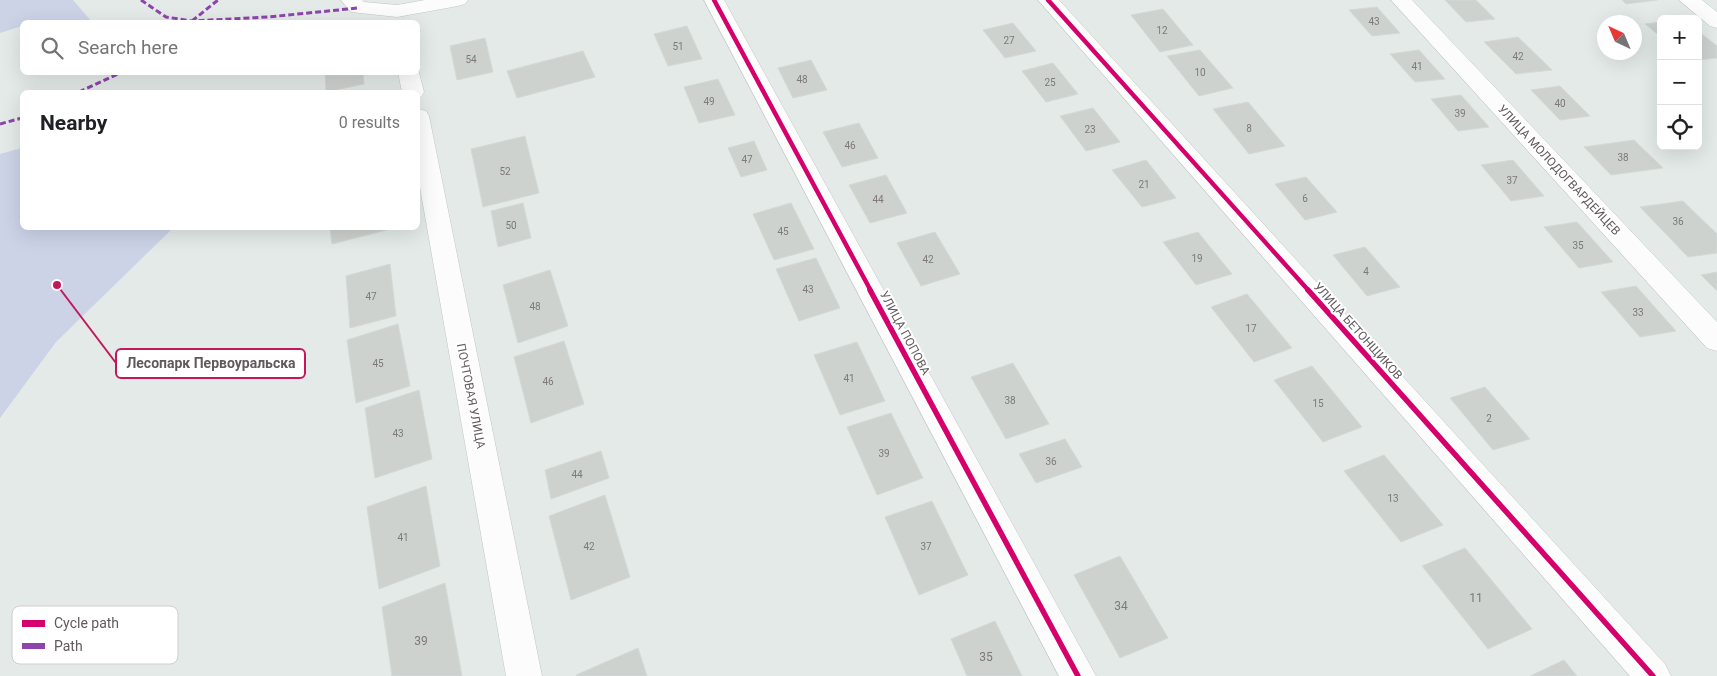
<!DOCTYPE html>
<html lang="en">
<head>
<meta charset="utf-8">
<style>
	:root { --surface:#fff; --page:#f2f2f2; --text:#202124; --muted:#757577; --line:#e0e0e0 }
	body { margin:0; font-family:Roboto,sans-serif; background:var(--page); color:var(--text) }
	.controls { position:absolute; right:15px; top:15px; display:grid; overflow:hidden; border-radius:8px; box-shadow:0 5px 20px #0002 }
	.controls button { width:45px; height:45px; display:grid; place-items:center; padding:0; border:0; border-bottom:1px solid var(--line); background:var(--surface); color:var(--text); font:25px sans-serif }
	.compass { position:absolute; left:1597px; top:15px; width:45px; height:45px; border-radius:50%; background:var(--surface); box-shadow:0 5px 20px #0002; rotate:316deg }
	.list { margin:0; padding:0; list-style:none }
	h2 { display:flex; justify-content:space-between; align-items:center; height:65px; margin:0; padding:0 20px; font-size:21px }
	h2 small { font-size:16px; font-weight:400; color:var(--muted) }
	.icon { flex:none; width:28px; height:28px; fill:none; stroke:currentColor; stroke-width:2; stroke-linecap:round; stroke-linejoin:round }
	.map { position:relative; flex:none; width:1717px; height:676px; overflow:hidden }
	.search { position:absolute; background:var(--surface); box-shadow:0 5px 20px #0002; left:20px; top:20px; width:400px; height:55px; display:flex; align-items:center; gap:12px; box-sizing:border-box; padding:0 18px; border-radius:8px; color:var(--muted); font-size:19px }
	.panel { position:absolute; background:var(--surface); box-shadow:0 5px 20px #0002; left:20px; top:90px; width:400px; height:140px; border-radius:8px }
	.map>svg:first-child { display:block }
</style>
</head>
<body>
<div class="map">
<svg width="1717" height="676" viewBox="0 0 1717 676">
	<rect width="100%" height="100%" fill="#e3eae7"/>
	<path fill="#ccd3e7" d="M0,0h73l19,22h-70v4l-22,7z
		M22,148v80h151l-117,114 -56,76v-264z"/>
	<path fill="#cdd2cf" stroke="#d2dad6" d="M1445,0h31l19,19 -29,3z
		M1622,0h35l-31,4z
		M1377,7l23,26 -28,3 -23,-26z
		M1163,9l30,36 -33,7 -29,-37z
		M1661,22v15l-16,-13z
		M1013,23l23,28 -31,7 -22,-28z
		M687,26l15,33 -34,7 -14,-32z
		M1698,31l19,15v12l-19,2z
		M1518,37l34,33 -36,4 -32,-32z
		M485,38l8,34 -36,8 -7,-34z
		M1200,50l33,38 -34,8 -32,-40z
		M1419,50l26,29 -30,3 -25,-28z
		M583,51l12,26 -78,21 -10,-27z
		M811,60l16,30 -34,8 -15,-30z
		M1053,63l25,31 -32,8 -24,-31z
		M325,72h38l1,12 -38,8z
		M718,79l17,36 -36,8 -15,-36z
		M1560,86l30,30 -30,4 -29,-30z
		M1461,95l28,32 -31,4 -27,-32z
		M1248,102l37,44 -36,8 -36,-45z
		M1093,108l27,34 -34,9 -26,-35z
		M859,123l19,35 -36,9 -19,-35z
		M525,136l14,57 -56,14 -12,-58z
		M1634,140l29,28 -52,7 -27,-28z
		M754,141l13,29 -26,7 -13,-29z
		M1146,160l30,38 -34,9 -30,-37z
		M1513,160l31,36 -33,5 -30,-36z
		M886,175l21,38 -37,10 -21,-38z
		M1306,177l31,35 -32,8 -30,-36z
		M1683,201l34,33v19l-29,4 -48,-50z
		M523,203l8,35 -33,9 -7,-36z
		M791,203l23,46 -40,11 -21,-46z
		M1577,222l36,40 -34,6 -35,-41z
		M330,228h64l-62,16z
		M935,232l25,42 -39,12 -24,-43z
		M1198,232l34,42 -36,11 -33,-43z
		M1365,247l35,40 -33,9 -34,-41z
		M816,258l24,50 -41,13 -23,-52z
		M390,264l6,52 -46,12 -4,-52z
		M550,270l18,56 -50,17 -15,-58z
		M1717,272v19l-16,-16z
		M1636,286l40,45 -36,6 -39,-45z
		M1247,294l45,54 -38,14 -43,-55z
		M398,324l12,62 -54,17 -9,-63z
		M564,341l20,63 -53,19 -17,-66z
		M857,342l28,59 -45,14 -26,-60z
		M1013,363l36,61 -43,15 -35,-62z
		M1312,366l50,61 -39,15 -49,-62z
		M1485,387l45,52 -37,11 -43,-52z
		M419,390l13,69 -57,19 -10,-70z
		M891,413l32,65 -46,17 -30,-68z
		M1065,439l17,28 -46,16 -17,-29z
		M601,451l8,27 -58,21 -6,-29z
		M1384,455l59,70 -42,17 -57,-71z
		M426,486l14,80 -61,23 -12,-82z
		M605,495l25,82 -59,23 -22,-84z
		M932,501l36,74 -49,20 -34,-78z
		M1465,548l67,81 -44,20 -66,-83z
		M1120,556l48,82 -48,20 -46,-83z
		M445,583l17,93h-70l-10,-69z
		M995,621l27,55h-55l-16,-37z
		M638,648l9,28h-70l-1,-1z
		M1564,660l13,16h-47z"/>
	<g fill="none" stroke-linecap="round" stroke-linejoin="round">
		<defs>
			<path id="minor" d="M341,0h21l2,2 33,3 28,-5h43l-3,4 -7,2 -61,11 -46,-5z
				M704,0h20l372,676h-37z
				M1038,0h21l606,664 6,12h-41z
				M1391,0h21l305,322v29l-10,-3z
				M1679,0h23l15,12v16l-7,-2z
				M418,69l6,23 -3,5 -3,1v-6h-16l-4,-20h20z
				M418,109l8,2 3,5 113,560h-36l-88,-500z"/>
		</defs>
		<use href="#minor" stroke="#c4c6c5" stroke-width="1"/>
		<use href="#minor" fill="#fbfcfb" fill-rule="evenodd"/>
		<path stroke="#8e44ad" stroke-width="3" stroke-dasharray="6 3" stroke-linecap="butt" d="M141,0l25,17 26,4 76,-4 90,-9
			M192,21l26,-21
			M79,92l43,-20
			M0,124l22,-6"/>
		<defs>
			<path id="cycleway-far1" d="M714,0l157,291
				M1048,0l261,291"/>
			<path id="cycleway" d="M870,290l208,386
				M1308,290l345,386"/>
		</defs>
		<use href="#cycleway-far1" stroke="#fff" stroke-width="7"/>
		<use href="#cycleway" stroke="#fff" stroke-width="9"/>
		<use href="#cycleway-far1" stroke="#d6006c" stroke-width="4.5"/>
		<use href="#cycleway" stroke="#d6006c" stroke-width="5.5"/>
	</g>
	<g text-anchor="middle" stroke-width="4" stroke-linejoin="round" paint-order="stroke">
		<g font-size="10" fill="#7e787c">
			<text x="1374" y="25">43</text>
			<text x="1162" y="34">12</text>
			<text x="1009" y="44">27</text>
			<text x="678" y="50">51</text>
			<text x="1518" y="60">42</text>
			<text x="471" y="63">54</text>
			<text x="1417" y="70">41</text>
			<text x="1200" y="76">10</text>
			<text x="802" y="83">48</text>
			<text x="1050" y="86">25</text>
			<text x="709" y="105">49</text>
			<text x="1560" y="107">40</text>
			<text x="1460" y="117">39</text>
			<text x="1249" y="132">8</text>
			<text x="1090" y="133">23</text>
			<text x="850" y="149">46</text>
			<text x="1623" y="161">38</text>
			<text x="747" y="163">47</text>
			<text x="505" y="175">52</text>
			<text x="1512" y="184">37</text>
			<text x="1144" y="188">21</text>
			<text x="1305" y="202">6</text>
			<text x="878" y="203">44</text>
			<text x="1678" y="225">36</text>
			<text x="511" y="229">50</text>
			<text x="783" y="235">45</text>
			<text x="1578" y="249">35</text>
			<text x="1197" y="262">19</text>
			<text x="928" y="263">42</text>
			<text x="1366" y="275">4</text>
			<text x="808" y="293">43</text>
			<text x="371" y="300">47</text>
			<text x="535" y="310">48</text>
			<text x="1638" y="316">33</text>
			<text x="1251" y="332">17</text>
			<text x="378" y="367">45</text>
			<text x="849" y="382">41</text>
			<text x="548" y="385">46</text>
			<text x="1010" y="404">38</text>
			<text x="1318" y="407">15</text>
			<text x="1489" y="422">2</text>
			<text x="398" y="437">43</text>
			<text x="884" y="457">39</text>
			<text x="1051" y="465">36</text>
			<text x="577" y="478">44</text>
			<text x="1393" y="502">13</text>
			<text x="403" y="541">41</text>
			<text x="589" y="550">42</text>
			<text x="926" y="550">37</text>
		</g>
		<g font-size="12" fill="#62595e" stroke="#fff">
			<text transform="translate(1559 170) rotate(47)" y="4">УЛИЦА МОЛОДОГВАРДЕЙЦЕВ</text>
			<text transform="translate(1358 331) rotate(48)" y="4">УЛИЦА БЕТОНЩИКОВ</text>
			<text transform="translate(905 333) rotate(62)" y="4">УЛИЦА ПОПОВА</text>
			<text transform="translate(471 396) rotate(79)" y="4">ПОЧТОВАЯ УЛИЦА</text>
		</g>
		<g font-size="12" fill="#7e787c">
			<text x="1476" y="602">11</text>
			<text x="1121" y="610">34</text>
			<text x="421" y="645">39</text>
			<text x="986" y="661">35</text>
		</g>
	</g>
	<rect x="12" y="606" width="166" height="58" rx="8" fill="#fff" stroke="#d0cdcf" stroke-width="1"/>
	<rect x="22" y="620" width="23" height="7" fill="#d6006c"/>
	<rect x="22" y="643" width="23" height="6" fill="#8e44ad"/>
	<g font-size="14" fill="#62595e">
		<text x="54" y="628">Cycle path</text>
		<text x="54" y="651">Path</text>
	</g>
	<path fill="none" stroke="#c2185b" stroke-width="2" d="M57 285L116 363"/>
	<circle fill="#c2185b" stroke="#fff" stroke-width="2" cx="57" cy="285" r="5"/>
	<rect fill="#fff" stroke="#c2185b" stroke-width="2" x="116" y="349" width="189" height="29" rx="5"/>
	<g font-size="14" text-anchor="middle" font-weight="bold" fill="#62595e">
		<text x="211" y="368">Лесопарк Первоуральска</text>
	</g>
</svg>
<div class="controls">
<button>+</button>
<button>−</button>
<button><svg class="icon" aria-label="locate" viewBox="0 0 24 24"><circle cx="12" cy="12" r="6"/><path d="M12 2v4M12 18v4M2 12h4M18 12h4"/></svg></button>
</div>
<svg class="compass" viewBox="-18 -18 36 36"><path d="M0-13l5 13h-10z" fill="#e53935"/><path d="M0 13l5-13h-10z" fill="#757577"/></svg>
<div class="search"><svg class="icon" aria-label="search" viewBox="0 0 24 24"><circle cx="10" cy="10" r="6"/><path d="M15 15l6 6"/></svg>Search here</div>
<section class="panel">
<h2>Nearby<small>0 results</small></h2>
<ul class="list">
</ul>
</section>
</div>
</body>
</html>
